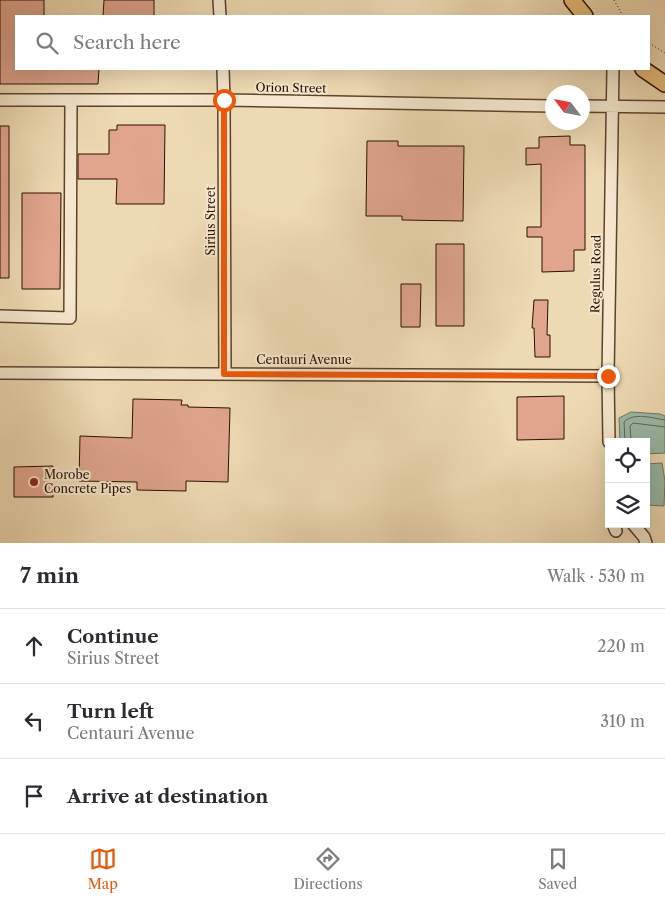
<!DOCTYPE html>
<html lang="en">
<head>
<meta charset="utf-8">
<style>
	:root { --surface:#fff; --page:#f7f7f7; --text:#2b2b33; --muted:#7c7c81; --line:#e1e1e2; --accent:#ea580c }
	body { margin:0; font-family:"Libre Caslon Text",serif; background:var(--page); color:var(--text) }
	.controls { position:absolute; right:15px; bottom:15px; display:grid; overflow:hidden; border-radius:0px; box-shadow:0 5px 20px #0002 }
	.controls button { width:45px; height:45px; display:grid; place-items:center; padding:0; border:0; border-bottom:1px solid var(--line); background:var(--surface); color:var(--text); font:25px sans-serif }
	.compass { position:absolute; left:545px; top:85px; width:45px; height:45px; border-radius:50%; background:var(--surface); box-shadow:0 5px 20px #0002; rotate:302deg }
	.stop { position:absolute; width:15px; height:15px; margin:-11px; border:4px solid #ea580c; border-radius:50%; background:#fff }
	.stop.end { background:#ea580c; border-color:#fff; box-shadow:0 1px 5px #0008 }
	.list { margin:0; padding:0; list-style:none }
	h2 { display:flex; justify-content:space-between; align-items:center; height:65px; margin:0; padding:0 20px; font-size:21px }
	h2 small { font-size:16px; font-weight:400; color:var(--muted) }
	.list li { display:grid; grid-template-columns:32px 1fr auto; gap:15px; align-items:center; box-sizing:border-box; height:75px; padding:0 20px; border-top:1px solid var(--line) }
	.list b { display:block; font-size:19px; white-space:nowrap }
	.list p { margin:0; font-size:16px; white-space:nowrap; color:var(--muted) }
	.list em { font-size:16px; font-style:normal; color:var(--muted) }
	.icon { flex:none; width:28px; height:28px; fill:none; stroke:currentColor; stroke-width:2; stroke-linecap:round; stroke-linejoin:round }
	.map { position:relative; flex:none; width:665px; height:543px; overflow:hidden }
	.search { position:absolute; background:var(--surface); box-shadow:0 5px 20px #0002; left:15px; right:15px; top:15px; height:55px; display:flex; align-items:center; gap:12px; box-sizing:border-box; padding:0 18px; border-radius:0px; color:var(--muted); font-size:19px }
	.sheet { height:290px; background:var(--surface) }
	nav { display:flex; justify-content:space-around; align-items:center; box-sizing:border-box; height:70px; border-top:1px solid var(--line); background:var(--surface); font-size:14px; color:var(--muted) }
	nav a { display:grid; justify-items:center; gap:2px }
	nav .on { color:var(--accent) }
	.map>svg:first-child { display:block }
</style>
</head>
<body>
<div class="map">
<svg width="665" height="543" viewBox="0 0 665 543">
	<rect width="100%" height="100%" fill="#eedab2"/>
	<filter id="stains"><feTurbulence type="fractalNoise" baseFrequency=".004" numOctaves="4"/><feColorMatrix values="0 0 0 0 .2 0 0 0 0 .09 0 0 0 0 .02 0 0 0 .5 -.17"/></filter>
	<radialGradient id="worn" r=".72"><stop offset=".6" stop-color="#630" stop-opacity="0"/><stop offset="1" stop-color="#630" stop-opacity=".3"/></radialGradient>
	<path fill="#9abba8" stroke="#6e7766" d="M631,412l29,2 5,2v37l-19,1v-12h-26l-1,-24z
		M662,463l3,18 -1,25 -18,-1v-41z"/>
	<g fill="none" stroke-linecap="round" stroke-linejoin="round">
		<path stroke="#626655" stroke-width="1" d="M625,442l-1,-20c10,-10 28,-4 41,-2
			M631,442l-1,-16 3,-3 32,4"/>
	</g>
	<path fill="#e0a58c" stroke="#2b1102" d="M0,0h44v16h-28v53h83l-1,15h-98z
		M104,0h50v16h-51z
		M117,125h48l-1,79h-48l1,-25h-39v-25h31v-24h8z
		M0,126h9v152h-9z
		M570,136v9h15v105h-11v21l-32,1v-35h-15v-10h14v-63l-15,1v-17h13v-11z
		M367,141h31v5h66l-1,75 -61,-1v-4h-36z
		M22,193h39l-1,96h-38z
		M436,244h28v82h-28z
		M401,284h20l-1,43h-19z
		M534,300h14l-1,35h3v22h-15l-1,-29h-2z
		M564,396v43l-47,1v-43z
		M133,399l49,1 -1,5h7v2l42,1 -2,74 -42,-1v10l-49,-1v-8l-58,-1 1,-45 52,2z
		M53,466v31h-39v-30z"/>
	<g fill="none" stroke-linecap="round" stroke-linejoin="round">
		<defs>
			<path id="minor" d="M219,0l1,16
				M223,69l1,31 1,274
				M0,100h224l328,6
				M582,106l83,1
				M0,316l70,2 1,-218
				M0,373l608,3
				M609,442l-1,-66 5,-307
				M613,524l3,7
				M633,524l11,13 2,6"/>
			<path id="major" d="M572,0l13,16
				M643,69l22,15"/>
		</defs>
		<use href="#minor" stroke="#5c432e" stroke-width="14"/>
		<use href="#major" stroke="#2b1102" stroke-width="18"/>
		<path stroke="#2b1102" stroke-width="1" stroke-dasharray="1 2.5" stroke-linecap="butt" d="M614,0l9,16
			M649,43l16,10"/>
		<use href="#minor" stroke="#f4e7cd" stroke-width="11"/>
		<use href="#major" stroke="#e7bd79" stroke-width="15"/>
	</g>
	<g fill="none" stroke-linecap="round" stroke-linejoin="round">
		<path stroke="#ea580c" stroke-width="6" d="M224,100v274l384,2"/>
	</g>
	<circle fill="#8f2418" stroke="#f4e7cd" stroke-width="2" cx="34" cy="482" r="5"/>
	<g text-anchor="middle" stroke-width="4" stroke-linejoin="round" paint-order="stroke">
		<g font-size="12" fill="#2b1102" stroke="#f4e7cd">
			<text transform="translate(291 88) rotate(1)" y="4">Orion Street</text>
			<text transform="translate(211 221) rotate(-90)" y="4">Sirius Street</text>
			<text transform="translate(596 274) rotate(-89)" y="4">Regulus Road</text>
			<text x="304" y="364">Centauri Avenue</text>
		</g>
		<g font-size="12" fill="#2b1102" stroke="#f4e7cd" text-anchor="start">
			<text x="44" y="479">Morobe<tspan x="44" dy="14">Concrete Pipes</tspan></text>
		</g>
	</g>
	<rect width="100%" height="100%" filter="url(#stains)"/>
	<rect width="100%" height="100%" fill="url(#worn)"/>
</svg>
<div class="controls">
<button><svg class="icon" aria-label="locate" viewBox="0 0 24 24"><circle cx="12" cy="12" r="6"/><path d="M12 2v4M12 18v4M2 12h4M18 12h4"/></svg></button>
<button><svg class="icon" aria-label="layers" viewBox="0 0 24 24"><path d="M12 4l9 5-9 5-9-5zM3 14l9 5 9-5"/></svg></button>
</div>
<svg class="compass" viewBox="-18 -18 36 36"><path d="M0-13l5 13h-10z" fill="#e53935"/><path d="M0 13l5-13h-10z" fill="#7c7c81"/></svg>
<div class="stop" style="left:224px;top:100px"></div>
<div class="stop end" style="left:608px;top:376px"></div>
<div class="search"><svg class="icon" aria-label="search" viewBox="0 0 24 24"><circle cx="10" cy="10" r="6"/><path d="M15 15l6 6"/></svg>Search here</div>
</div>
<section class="sheet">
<h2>7 min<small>Walk · 530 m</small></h2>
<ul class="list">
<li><svg class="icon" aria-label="ahead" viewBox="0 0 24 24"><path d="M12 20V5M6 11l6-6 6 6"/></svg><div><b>Continue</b><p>Sirius Street</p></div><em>220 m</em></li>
<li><svg class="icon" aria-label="left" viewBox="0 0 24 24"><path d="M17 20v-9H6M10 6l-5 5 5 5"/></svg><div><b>Turn left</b><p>Centauri Avenue</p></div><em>310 m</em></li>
<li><svg class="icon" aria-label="arrive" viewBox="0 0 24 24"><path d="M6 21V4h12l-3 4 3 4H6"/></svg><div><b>Arrive at destination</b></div></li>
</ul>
</section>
<nav>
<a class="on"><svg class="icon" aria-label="map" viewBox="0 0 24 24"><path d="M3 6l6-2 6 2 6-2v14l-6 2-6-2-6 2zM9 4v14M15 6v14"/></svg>Map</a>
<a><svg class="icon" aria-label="directions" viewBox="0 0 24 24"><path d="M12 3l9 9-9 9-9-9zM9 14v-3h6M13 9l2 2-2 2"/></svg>Directions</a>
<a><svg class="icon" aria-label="saved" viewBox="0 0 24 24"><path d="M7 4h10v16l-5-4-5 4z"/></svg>Saved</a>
</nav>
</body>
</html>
